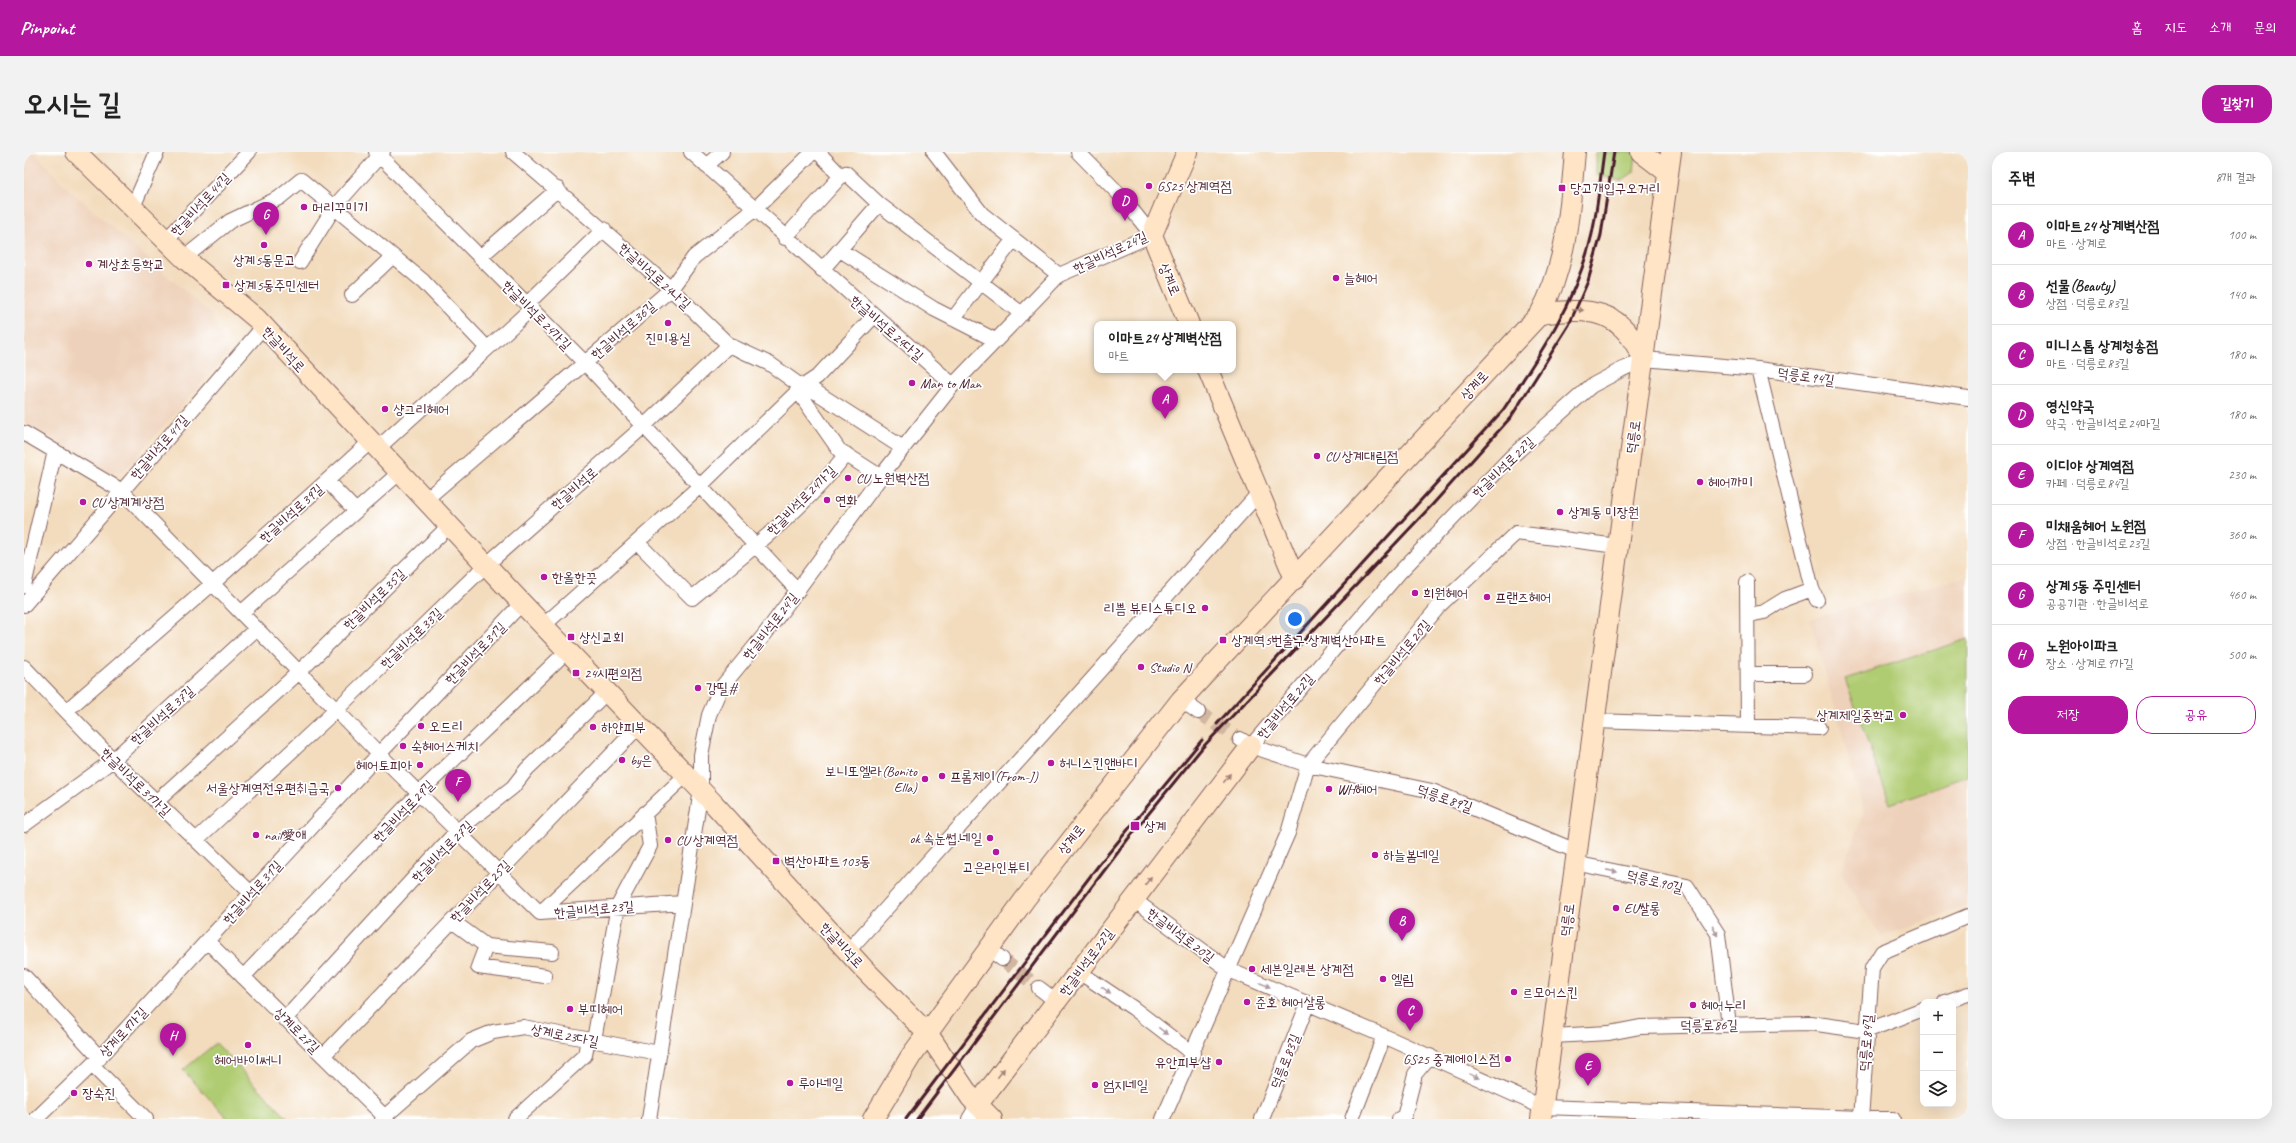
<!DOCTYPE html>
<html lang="ko">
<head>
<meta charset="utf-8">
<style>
	:root { --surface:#fff; --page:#f2f2f2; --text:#222; --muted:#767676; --line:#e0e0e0; --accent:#b5179e }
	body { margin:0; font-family:Caveat,"LXGW WenKai TC","Poor Story",sans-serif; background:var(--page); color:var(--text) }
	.controls { position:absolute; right:12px; bottom:12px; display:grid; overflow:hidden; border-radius:8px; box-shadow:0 4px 16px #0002 }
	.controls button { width:36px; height:36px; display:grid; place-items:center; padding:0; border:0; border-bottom:1px solid var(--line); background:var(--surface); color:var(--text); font:20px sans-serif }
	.you { position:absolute; left:1271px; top:467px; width:14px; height:14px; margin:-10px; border:3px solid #fff; border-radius:50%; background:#1a73e8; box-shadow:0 0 0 6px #1a73e833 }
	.badge { display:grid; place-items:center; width:26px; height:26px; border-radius:50%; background:var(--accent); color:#fff; font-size:13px; font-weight:700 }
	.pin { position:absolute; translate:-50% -33px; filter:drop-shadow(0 1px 2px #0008) }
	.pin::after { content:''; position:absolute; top:21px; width:14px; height:12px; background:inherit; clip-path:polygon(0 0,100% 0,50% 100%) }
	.popup { position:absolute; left:1070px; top:169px; width:142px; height:52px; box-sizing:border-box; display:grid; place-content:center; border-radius:8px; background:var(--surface); filter:drop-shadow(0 1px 3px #0005); font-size:13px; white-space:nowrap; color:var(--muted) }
	.popup b { font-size:15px; color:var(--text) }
	.popup::after { content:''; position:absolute; left:50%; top:100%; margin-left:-8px; border:8px solid transparent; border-top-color:var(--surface) }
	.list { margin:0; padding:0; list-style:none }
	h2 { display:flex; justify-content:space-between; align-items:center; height:52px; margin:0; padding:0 16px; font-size:17px }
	h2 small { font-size:13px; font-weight:400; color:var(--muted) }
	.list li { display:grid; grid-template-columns:26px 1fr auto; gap:12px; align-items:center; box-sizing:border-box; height:60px; padding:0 16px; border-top:1px solid var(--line) }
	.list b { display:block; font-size:15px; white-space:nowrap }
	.list p { margin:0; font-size:13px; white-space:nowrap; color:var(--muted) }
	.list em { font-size:13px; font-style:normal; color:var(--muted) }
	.actions { display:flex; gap:8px; padding:12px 16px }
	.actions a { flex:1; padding:9px 0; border:1px solid var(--accent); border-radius:16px; text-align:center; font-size:14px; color:var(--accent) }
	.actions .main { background:var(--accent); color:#fff }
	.icon { flex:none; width:22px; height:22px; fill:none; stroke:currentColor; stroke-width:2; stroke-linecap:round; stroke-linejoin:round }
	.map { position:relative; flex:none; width:1944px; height:967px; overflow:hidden; border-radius:16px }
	header { display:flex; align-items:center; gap:24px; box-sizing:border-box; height:56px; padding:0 20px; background:var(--accent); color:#fff }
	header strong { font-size:19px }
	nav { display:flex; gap:22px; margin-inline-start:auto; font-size:14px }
	.intro { display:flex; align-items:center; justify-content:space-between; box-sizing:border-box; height:96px; padding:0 24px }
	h1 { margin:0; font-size:28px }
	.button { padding:10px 18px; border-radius:16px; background:var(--accent); color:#fff; font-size:14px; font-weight:700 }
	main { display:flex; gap:24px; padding:0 24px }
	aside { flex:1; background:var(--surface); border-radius:16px; box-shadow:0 4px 16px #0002 }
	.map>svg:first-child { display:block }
</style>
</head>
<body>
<header>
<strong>Pinpoint</strong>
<nav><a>홈</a><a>지도</a><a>소개</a><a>문의</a></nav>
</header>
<div class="intro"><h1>오시는 길</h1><a class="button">길찾기</a></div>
<main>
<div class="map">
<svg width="1944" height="967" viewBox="0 0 1944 967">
	<rect width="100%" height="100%" fill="#fff"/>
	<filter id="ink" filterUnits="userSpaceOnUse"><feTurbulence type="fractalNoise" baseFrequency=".025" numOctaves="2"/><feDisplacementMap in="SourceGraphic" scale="8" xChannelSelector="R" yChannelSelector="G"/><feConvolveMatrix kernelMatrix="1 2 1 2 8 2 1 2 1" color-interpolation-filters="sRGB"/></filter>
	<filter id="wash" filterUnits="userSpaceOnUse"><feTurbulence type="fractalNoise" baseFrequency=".012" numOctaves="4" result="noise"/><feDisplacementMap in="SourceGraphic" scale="16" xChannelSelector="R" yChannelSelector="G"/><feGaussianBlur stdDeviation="0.9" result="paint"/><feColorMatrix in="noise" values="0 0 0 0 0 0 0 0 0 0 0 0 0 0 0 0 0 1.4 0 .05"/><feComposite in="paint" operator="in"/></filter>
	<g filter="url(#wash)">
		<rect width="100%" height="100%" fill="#f3dcbd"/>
		<path fill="#eed1ba" d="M0,0h10l29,32 148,130 18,38 -106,120h-15l-84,-49z
			M1944,424v329l-87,32 -40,-65 23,-60 -54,-193z"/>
		<path fill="#b0cc72" stroke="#7d764e" d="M1572,0h40l-2,20 -13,9 -25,-6z
			M1944,487v137l-78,28 -45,-125z
			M192,891l72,76h-60l-45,-49z"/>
	</g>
	<g filter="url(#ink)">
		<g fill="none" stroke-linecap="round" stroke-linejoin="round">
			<path stroke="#d1b6a0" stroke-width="14" stroke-dasharray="14 7" stroke-linecap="butt" d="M1174,560l42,27
				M978,807l37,29"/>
			<defs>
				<path id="street" d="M352,0l209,211 213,228
					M489,0l158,137 58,56 41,19 32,23
					M667,0l262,233
					M794,0l23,24
					M910,0l48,62 77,61
					M682,14l16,-14
					M109,55l24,-55
					M761,86l56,-62 5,-3 33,31 143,110
					M143,87l82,-87
					M816,98l94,59 61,31
					M456,105l78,-68
					M160,106l46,-37 49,-23 22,-18 122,101 64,67
					M276,110l35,-56 48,-54
					M798,118l57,-66
					M328,143l41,-39
					M503,152l77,-75
					M929,167l61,-80
					M1734,217l54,220 5,11
					M781,233l98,63
					M774,239l41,59 42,27
					M0,281l98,58 257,263 161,159 143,-10
					M353,297l154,-140
					M303,329l29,30
					M401,348l246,-211 23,-32 60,-47 59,-58
					M613,390l55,56c53,-44 112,-88 154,-144
					M1723,430l1,144
					M0,434l31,-135
					M0,453l240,-279
					M217,461l158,-140
					M1725,463l15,-3 21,-13 27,-10
					M520,473l156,-139 102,-99 15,-10 57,-61
					M0,515l89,93 138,133
					M1724,522h57
					M1157,548l17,12
					M42,559l146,-127 158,-142
					M1569,569l226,7
					M1216,587l11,7 57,19 124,26 144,60
					M1227,594l148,-173 112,-116 80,-71 30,-16 23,-11 114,10 210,29
					M132,650l143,-130 150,-146
					M0,673l89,-65 143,-131
					M172,688l140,-130 150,-145 158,-139 85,-81
					M1550,711l113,23 31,48 11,91
					M1110,748l95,70 155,66 158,71 351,12
					M516,761l146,-138
					M428,769l34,25 66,6
					M183,789l180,178
					M462,794l-8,21 67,9
					M964,796l14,11
					M824,799l411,-458
					M1055,820l54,36 60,46
					M0,824l76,82
					M219,825l176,-184 149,-143
					M1015,836l17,13
					M1921,850l23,-8
					M261,867l172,-188 56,-44 14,-18 80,-77
					M1528,884l57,-3 31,-6 170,-4 56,8 57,-22
					M570,888l24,-134 32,-60 -5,-33
					M299,904l316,-330
					M68,913l54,54
					M12,967l67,-65 276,-300 143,-151
					M358,967l89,-78 22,-9 30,-5 136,26
					M491,967l70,-64 3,-16
					M625,967l52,-329v-35l8,-40 11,-26 45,-55 120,-163 68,-86 106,-110 93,-40 -32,-40 -42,-43
					M945,967l9,-15
					M1139,967l125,-286 20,-68 132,-160 76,-72 101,13
					M1238,967l46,-116
					M1328,967l32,-83
					M1375,967l5,-2 11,-43 15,-18
					M1837,967l11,-151 10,-16 86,-36"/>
				<path id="secondary" d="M52,0l108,106 73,61 259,278 198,207 149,164 65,66 43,64 21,21
					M1163,0l-35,83 37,89
					M1617,0l26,20
					M1516,162c26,-4 62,-8 83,14 9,8 15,21 21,31
					M1184,218l87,209
					M954,952l273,-358
					M849,967l38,-63 114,-157 156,-199 359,-386c27,-49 30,-107 35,-162
					M1517,967l130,-967"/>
			</defs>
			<use href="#street" stroke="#85615e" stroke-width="16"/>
			<use href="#secondary" stroke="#85615e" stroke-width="22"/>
			<use href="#street" stroke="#fff" stroke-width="14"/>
			<use href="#secondary" stroke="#ffe4c6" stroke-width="20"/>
			<path stroke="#4a1f2b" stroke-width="3" d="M1193,572l286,-314c37,-55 74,-110 89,-176 6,-27 8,-55 12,-82
				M882,967l192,-253 104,-126
				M893,967l211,-280 74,-91 231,-244 78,-87 58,-92 19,-44 13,-46 13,-83"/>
		</g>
		<defs><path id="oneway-solid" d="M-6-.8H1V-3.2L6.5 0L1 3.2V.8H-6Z"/></defs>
		<g fill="#a48278">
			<use href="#oneway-solid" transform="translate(1554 158) rotate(2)"/>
			<use href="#oneway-solid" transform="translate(1203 626) rotate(-53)"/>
			<use href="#oneway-solid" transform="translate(1124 729) rotate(-53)"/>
			<use href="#oneway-solid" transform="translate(977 921) rotate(-53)"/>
		</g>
		<g fill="#ae9aa0">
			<use href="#oneway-solid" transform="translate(1588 719) rotate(11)"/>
			<use href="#oneway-solid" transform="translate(1691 779) rotate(62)"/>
			<use href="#oneway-solid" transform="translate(1241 833) rotate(22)"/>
			<use href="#oneway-solid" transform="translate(1082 838) rotate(34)"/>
			<use href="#oneway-solid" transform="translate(1139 879) rotate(38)"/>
			<use href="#oneway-solid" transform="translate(1450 924) rotate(25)"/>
		</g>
	</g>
	<g fill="#b5179e" stroke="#fff" stroke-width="1.5">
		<circle cx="1125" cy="34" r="4"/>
		<rect x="1534" y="32" width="8" height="8" rx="2"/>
		<circle cx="280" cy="55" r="4"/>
		<circle cx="240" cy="93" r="4"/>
		<circle cx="65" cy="112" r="4"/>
		<circle cx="1312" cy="126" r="4"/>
		<rect x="198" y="129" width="8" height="8" rx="2"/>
		<circle cx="644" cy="171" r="4"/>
		<circle cx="888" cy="231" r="4"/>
		<circle cx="361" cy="257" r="4"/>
		<circle cx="1293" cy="304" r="4"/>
		<circle cx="824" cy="326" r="4"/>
		<circle cx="1676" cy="330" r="4"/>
		<circle cx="803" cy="348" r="4"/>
		<circle cx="59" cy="350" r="4"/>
		<circle cx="1536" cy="360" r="4"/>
		<circle cx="520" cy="425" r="4"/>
		<circle cx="1391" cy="441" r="4"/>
		<circle cx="1463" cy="445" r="4"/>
		<circle cx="1181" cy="456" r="4"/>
		<rect x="543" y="481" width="8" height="8" rx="2"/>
		<rect x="1195" y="484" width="8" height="8" rx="2"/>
		<circle cx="1117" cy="515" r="4"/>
		<rect x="548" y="517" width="8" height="8" rx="2"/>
		<circle cx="674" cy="536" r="4"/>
		<circle cx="1879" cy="563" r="4"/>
		<circle cx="397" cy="574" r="4"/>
		<circle cx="569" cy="575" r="4"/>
		<circle cx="379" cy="594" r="4"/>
		<circle cx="598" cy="608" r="4"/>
		<circle cx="1027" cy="611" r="4"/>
		<circle cx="396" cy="613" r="4"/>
		<circle cx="918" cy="624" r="4"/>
		<circle cx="901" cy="627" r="4"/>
		<circle cx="314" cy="636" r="4"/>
		<circle cx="1305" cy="637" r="4"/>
		<rect x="1106" y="669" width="10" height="10" rx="2"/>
		<circle cx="232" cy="683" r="4"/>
		<circle cx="966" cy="686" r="4"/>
		<circle cx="644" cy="688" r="4"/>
		<circle cx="972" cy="700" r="4"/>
		<circle cx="1351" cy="703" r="4"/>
		<rect x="748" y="705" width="8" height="8" rx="2"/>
		<circle cx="1592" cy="756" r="4"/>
		<circle cx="1228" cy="817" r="4"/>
		<circle cx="1359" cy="827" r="4"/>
		<circle cx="1490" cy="840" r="4"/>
		<circle cx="1223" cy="850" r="4"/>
		<circle cx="1669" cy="853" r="4"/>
		<circle cx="546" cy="857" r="4"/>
		<circle cx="224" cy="893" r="4"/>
		<circle cx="1484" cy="907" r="4"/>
		<circle cx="1195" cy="910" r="4"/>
		<circle cx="766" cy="931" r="4"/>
		<circle cx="1071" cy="933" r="4"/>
		<circle cx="50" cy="941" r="4"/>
	</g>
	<g text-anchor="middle" stroke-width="3.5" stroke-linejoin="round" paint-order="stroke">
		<g font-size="14" fill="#4a1f2b" stroke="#fff" text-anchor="start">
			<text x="1133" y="39">GS25 상계역점</text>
			<text x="1546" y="41">당고개입구오거리</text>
			<text x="288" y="60">머리꾸미기</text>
			<text x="240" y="113" text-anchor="middle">상계5동문고</text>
			<text x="73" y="117">계상초등학교</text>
			<text x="1320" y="131">늘헤어</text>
			<text x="210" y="138">상계5동주민센터</text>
			<text x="644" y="191" text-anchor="middle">진미용실</text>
			<text x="896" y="236">Man to Man</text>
			<text x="369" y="262">샹그리헤어</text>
			<text x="1301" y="309">CU 상계대림점</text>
			<text x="832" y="331">CU 노원벽산점</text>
			<text x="1684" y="335">헤어까미</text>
			<text x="811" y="353">연화</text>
			<text x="67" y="355">CU 상계계상점</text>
			<text x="1544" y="365">상계동 미장원</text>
			<text x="528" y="430">한올한끗</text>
			<text x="1399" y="446">희원헤어</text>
			<text x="1471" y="450">프랜즈헤어</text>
			<text x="1173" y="461" text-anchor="end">리쁨 뷰티스튜디오</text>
			<text x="555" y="490">상신교회</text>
			<text x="1207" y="493">상계역5번출구.상계벽산아파트</text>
			<text x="1125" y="520">Studio N</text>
			<text x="560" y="526">24시편의점</text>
			<text x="682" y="541">강띨#</text>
			<text x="1871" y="568" text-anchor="end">상계제일중학교</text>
			<text x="405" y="579">오드리</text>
			<text x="577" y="580">하얀피부</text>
			<text x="387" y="599">숙헤어스케치</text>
			<text x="606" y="613">by은</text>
			<text x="1035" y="616">허니스킨앤바디</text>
			<text x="388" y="618" text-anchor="end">헤어토피아</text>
			<text x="893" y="624" text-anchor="end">보니또엘라(Bonito<tspan x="893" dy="16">Ella)</tspan></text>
			<text x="926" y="629">프롬제이(From-J)</text>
			<text x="306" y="641" text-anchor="end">서울상계역전우편취급국</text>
			<text x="1313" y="642">WH헤어</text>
			<text x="1120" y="679">상계</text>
			<text x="240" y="688">nail愛애</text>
			<text x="958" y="691" text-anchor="end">ok 속눈썹.네일</text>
			<text x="652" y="693">CU 상계역점</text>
			<text x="1359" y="708">하늘봄네일</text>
			<text x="760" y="714">벽산아파트103동</text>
			<text x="972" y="720" text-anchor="middle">고은라인뷰티</text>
			<text x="1600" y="761">EU쌀롱</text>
			<text x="1236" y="822">세븐일레븐 상계점</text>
			<text x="1367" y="832">엘림</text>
			<text x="1498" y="845">르모어스킨</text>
			<text x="1231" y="855">준호 헤어살롱</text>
			<text x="1677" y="858">헤어누리</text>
			<text x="554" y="862">부띠헤어</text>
			<text x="1476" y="912" text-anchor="end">GS25 중계에이스점</text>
			<text x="224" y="913" text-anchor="middle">헤어바이써니</text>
			<text x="1187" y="915" text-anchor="end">유안피부샵</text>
			<text x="774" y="936">루아네일</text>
			<text x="1079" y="938">엄지네일</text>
			<text x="58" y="946">장숙진</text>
		</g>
		<g font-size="14" fill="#4a1f2b" stroke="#fff">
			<text transform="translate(176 52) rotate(-47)" y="5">한글비석로44길</text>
			<text transform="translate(1086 100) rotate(-25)" y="5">한글비석로24길</text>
			<text transform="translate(631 124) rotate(42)" y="5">한글비석로24나길</text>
			<text transform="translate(1146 127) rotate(67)" y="5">상계로</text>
			<text transform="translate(513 163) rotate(45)" y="5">한글비석로24가길</text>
			<text transform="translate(863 176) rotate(41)" y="5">한글비석로24다길</text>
			<text transform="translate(599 178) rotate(-41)" y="5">한글비석로36길</text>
			<text transform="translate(260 197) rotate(48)" y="5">한글비석로</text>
			<text transform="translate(1782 224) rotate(8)" y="5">덕릉로94길</text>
			<text transform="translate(1450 233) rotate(-48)" y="5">상계로</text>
			<text transform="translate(1609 285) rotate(-82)" y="5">덕릉로</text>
			<text transform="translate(135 295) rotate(-49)" y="5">한글비석로41길</text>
			<text transform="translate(1479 315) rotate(-44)" y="5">한글비석로22길</text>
			<text transform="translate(550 336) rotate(-41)" y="5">한글비석로</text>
			<text transform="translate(777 348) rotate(-45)" y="5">한글비석로24가길</text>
			<text transform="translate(267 361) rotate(-42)" y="5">한글비석로39길</text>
			<text transform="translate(350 447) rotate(-44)" y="5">한글비석로35길</text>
			<text transform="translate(746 474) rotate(-52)" y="5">한글비석로24길</text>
			<text transform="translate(387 486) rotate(-44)" y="5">한글비석로33길</text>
			<text transform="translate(1378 500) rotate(-50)" y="5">한글비석로20길</text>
			<text transform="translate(451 501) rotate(-46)" y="5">한글비석로31길</text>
			<text transform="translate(1261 554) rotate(-50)" y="5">한글비석로22길</text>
			<text transform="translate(138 563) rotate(-42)" y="5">한글비석로37길</text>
			<text transform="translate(112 630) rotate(44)" y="5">한글비석로31가길</text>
			<text transform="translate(1421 646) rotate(19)" y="5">덕릉로89길</text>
			<text transform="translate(379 659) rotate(-46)" y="5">한글비석로29길</text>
			<text transform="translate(1047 687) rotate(-52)" y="5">상계로</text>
			<text transform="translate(418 699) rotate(-45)" y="5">한글비석로27길</text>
			<text transform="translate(1631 729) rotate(14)" y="5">덕릉로90길</text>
			<text transform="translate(456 739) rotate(-46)" y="5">한글비석로25길</text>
			<text transform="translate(228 740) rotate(-48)" y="5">한글비석로31길</text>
			<text transform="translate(570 757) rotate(-5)" y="5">한글비석로23길</text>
			<text transform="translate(1543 768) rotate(-83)" y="5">덕릉로</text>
			<text transform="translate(1157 783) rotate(37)" y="5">한글비석로20길</text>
			<text transform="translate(818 793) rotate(47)" y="5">한글비석로</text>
			<text transform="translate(1062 810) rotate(-53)" y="5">한글비석로22길</text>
			<text transform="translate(1685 873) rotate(-1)" y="5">덕릉로86길</text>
			<text transform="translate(273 878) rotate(45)" y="5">상계로27길</text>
			<text transform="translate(99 880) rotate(-47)" y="5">상계로9가길</text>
			<text transform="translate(541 883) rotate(11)" y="5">상계로23다길</text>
			<text transform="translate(1842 891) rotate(-86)" y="5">덕릉로84길</text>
			<text transform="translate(1261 909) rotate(-69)" y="5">덕릉로83길</text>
		</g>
	</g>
</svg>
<div class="controls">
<button>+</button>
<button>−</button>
<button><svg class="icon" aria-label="layers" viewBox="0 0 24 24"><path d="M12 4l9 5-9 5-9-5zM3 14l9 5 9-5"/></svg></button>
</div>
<div class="you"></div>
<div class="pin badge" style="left:1141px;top:267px">A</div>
<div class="popup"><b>이마트24 상계벽산점</b>마트</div>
<div class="pin badge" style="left:1378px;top:789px">B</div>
<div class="pin badge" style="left:1386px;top:879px">C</div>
<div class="pin badge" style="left:1101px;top:69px">D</div>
<div class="pin badge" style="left:1564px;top:934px">E</div>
<div class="pin badge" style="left:434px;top:650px">F</div>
<div class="pin badge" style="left:242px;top:83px">G</div>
<div class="pin badge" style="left:149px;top:904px">H</div>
</div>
<aside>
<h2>주변<small>8개 결과</small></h2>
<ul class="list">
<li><span class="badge">A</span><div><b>이마트24 상계벽산점</b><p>마트 · 상계로</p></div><em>100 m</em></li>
<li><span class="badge">B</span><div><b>선물(Beauty)</b><p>상점 · 덕릉로83길</p></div><em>140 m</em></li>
<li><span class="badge">C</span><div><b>미니스톱 상계청송점</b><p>마트 · 덕릉로83길</p></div><em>180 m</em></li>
<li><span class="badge">D</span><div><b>영신약국</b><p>약국 · 한글비석로24마길</p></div><em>180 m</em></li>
<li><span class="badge">E</span><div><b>이디야 상계역점</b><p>카페 · 덕릉로84길</p></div><em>230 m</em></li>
<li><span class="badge">F</span><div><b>미채움헤어 노원점</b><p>상점 · 한글비석로23길</p></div><em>360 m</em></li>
<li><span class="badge">G</span><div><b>상계5동 주민센터</b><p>공공기관 · 한글비석로</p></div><em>460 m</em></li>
<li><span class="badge">H</span><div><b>노원아이파크</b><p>장소 · 상계로9가길</p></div><em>500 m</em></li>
</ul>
<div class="actions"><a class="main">저장</a><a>공유</a></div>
</aside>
</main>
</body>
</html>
